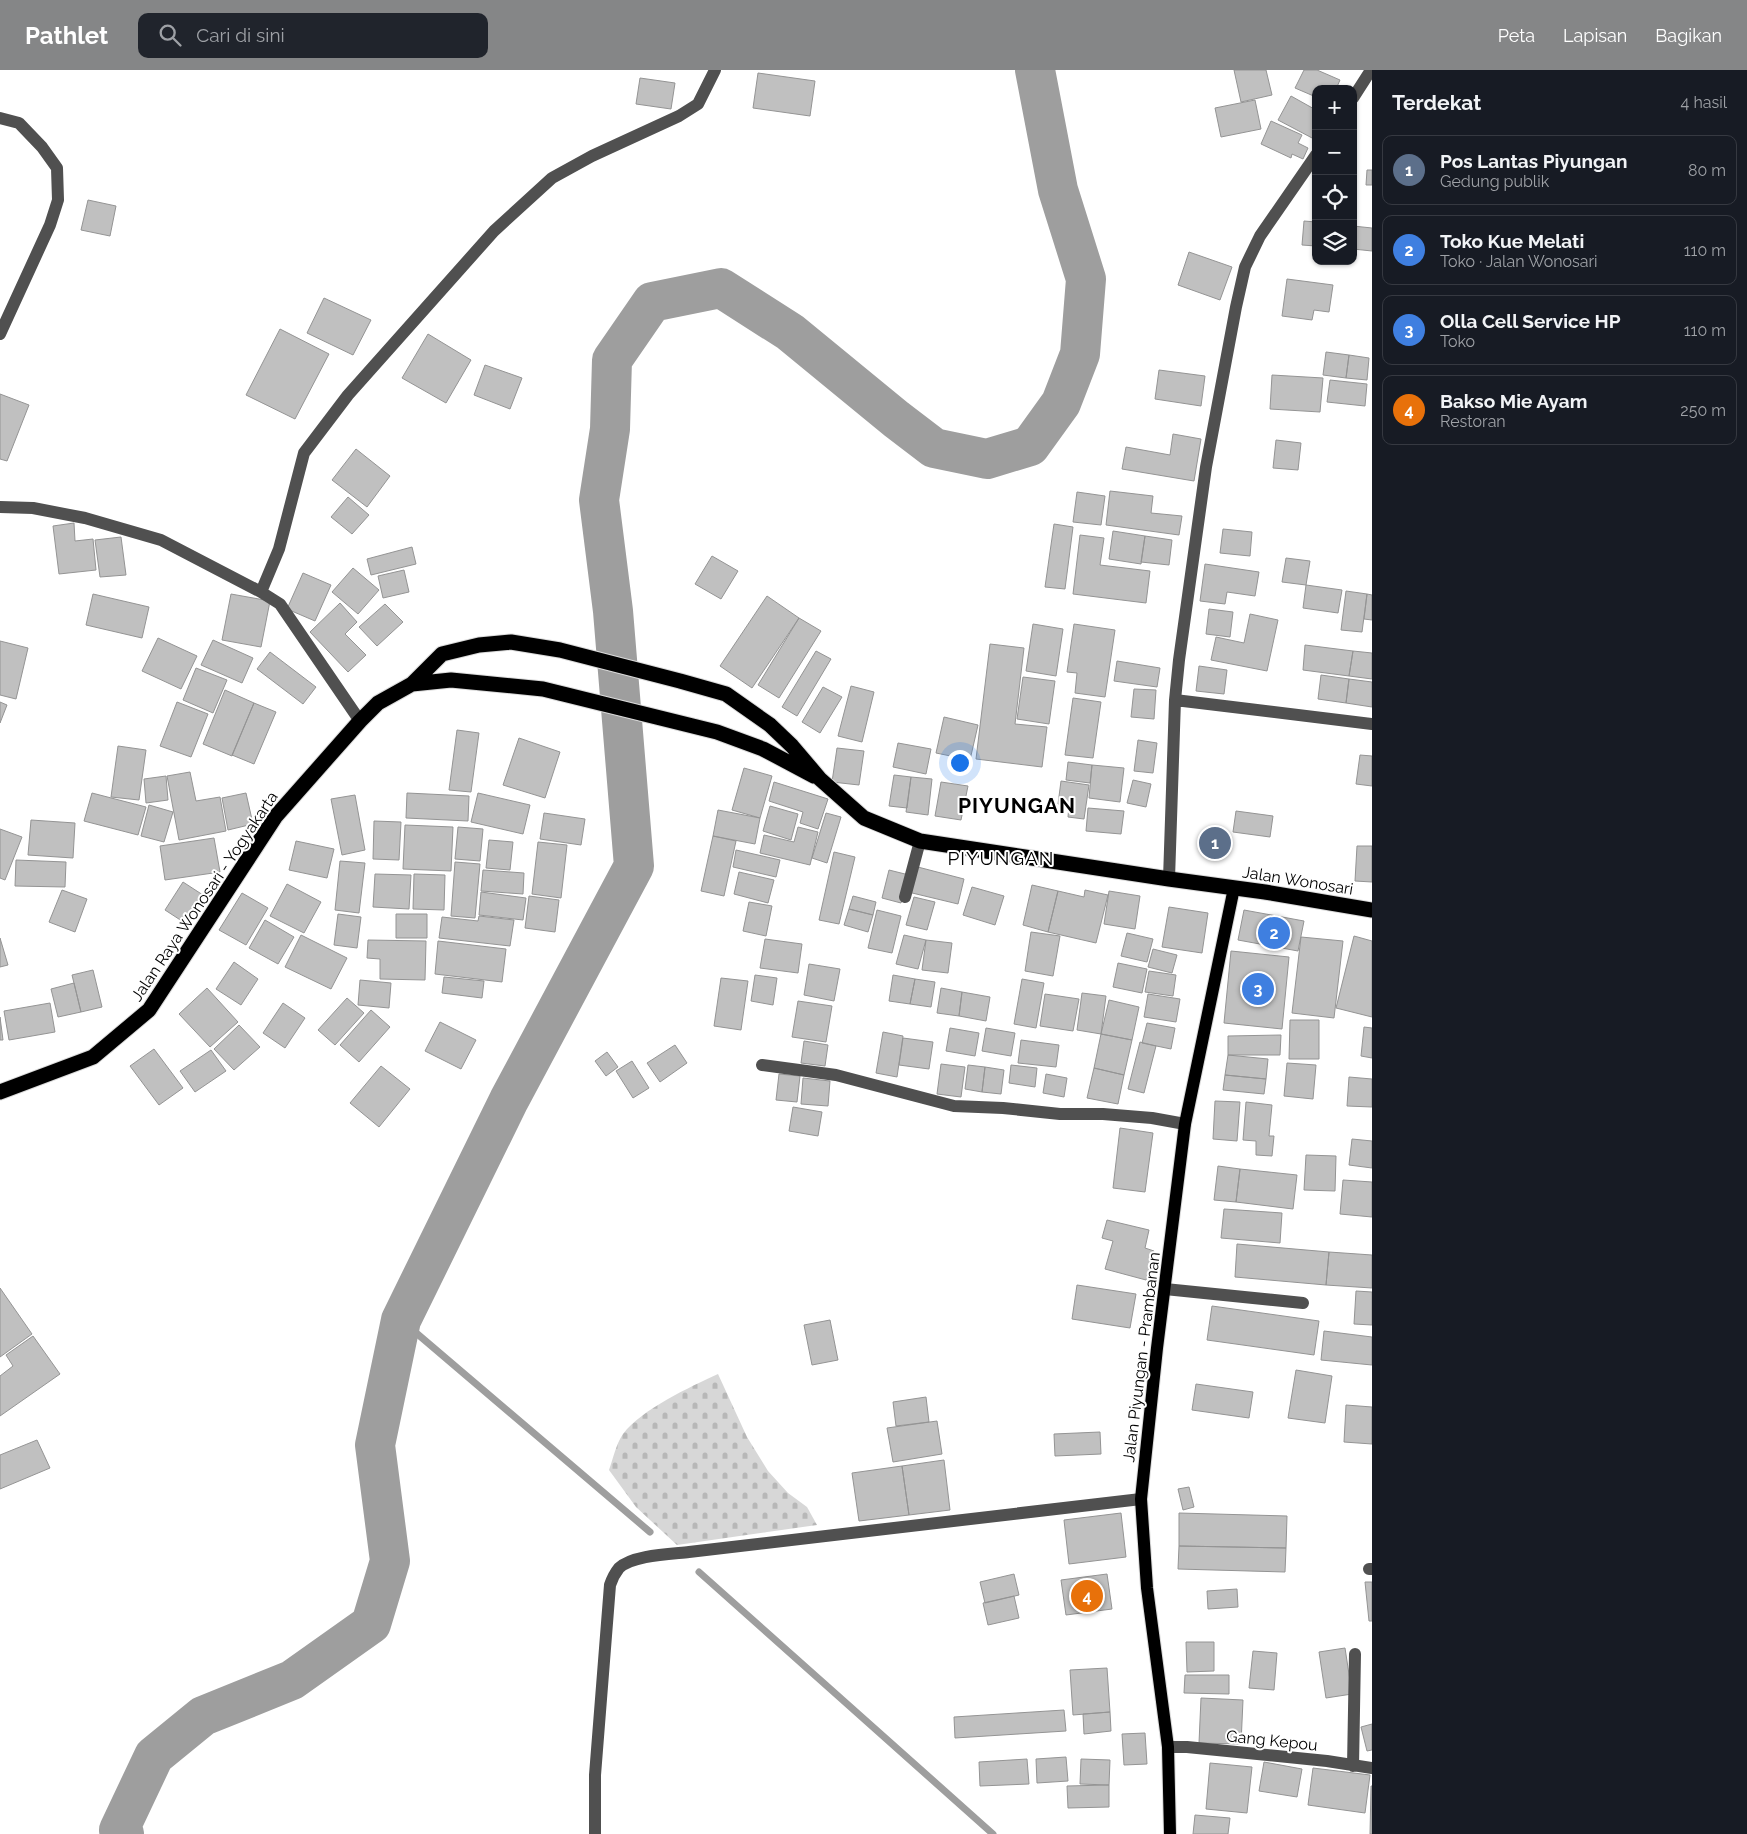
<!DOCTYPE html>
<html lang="id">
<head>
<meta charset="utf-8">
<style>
	:root { --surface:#171b24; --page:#20242c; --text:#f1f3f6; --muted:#9ea1a6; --line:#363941; --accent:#858687 }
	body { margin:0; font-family:Raleway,sans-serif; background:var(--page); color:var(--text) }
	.controls { position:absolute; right:15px; top:15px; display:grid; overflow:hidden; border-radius:10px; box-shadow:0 1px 4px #0004 }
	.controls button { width:45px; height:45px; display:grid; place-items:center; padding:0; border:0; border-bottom:1px solid var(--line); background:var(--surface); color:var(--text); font:25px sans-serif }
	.you { position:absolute; left:959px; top:692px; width:18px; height:18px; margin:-12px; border:4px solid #fff; border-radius:50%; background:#1a73e8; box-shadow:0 0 0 8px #1a73e833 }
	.badge { display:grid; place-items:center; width:32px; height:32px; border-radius:50%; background:var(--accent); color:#fff; font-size:16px; font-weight:700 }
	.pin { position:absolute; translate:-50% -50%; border:2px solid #fff; box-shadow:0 1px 5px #0006 }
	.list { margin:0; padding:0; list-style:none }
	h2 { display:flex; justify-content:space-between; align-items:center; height:65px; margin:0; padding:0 20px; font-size:21px }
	h2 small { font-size:16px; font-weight:400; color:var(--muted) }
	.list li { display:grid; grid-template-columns:32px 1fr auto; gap:15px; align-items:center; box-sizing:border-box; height:70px; margin:0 10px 10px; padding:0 10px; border:1px solid var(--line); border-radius:10px }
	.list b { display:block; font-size:19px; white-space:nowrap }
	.list p { margin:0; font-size:16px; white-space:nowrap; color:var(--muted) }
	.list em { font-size:16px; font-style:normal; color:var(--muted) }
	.icon { flex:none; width:28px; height:28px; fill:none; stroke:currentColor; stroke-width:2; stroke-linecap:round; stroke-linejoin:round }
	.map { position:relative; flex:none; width:1372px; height:1764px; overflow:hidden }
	header { display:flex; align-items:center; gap:30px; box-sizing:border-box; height:70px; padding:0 25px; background:var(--accent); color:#fff }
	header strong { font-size:24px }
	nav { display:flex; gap:28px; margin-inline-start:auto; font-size:18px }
	.search { width:350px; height:45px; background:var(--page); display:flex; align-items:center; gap:12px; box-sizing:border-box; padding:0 18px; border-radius:10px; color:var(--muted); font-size:19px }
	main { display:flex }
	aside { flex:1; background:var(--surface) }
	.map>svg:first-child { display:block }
</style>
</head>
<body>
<header>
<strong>Pathlet</strong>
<div class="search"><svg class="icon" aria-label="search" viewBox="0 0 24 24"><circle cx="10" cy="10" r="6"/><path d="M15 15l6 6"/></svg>Cari di sini</div>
<nav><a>Peta</a><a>Lapisan</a><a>Bagikan</a></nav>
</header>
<main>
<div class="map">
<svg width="1372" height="1764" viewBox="0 0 1372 1764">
	<defs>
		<pattern id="cemetery-stones" width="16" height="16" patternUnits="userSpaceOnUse" patternTransform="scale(1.25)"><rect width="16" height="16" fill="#d7d7d7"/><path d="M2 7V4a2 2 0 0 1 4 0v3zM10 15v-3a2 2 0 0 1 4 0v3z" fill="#b7b7b7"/></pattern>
	</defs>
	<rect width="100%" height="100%" fill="#fff"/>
	<path fill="url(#cemetery-stones)" d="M718,1304l29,63 21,34 20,22 19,14 10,18 -140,20 -41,-38 -27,-37c4,-11 7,-26 14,-36 19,-25 67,-47 95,-60z"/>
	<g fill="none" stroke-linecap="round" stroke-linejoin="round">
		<path stroke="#9e9e9e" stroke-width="7" d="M401,1250l249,212
			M699,1502l294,262"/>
		<path stroke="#9e9e9e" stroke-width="40" d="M124,1764l-5,-4 35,-74 49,-40 89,-36 79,-56 19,-63 -15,-116 26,-125 108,-220 125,-234 -21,-255 -14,-111 11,-71 2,-69 40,-58 69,-14 69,44 106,87 38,29 53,11 43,-13 31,-43 19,-49 6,-75 -28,-89 -23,-120"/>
	</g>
	<path fill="#c0c0c0" stroke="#949494" d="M1234,0h32l6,25 -31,7z
		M1304,0h13l23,10 -4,9h-20v8l-21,-9z
		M758,3l57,8 -5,35 -57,-8z
		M640,8l35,5 -4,26 -35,-5z
		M1291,26l25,14 -2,29 -36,-19z
		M1255,30l6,29 -40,8 -6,-29z
		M1271,51l31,14 -4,8 10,5 -5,11 -11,-5 -1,4 -30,-14z
		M1367,100h5v15h-6z
		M88,130l28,6 -6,30 -29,-6z
		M1304,151l12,1v24l-14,-1z
		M1353,156l19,2v23l-19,-2z
		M1189,182l43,15 -12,33 -42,-15z
		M1287,209l46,6 -4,27 -15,-2 -2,10 -30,-4z
		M324,228l47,22 -18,35 -46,-22z
		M280,259l49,25 -34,65 -49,-24z
		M428,264l43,26 -25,43 -44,-25z
		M1326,282l23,3 -3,23 -23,-3z
		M1349,285l20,3 -2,22 -21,-2z
		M485,295l37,13 -12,31 -36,-14z
		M1159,300l46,6 -4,30 -46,-7z
		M1272,305l51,3 -3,34 -50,-3z
		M1330,310l37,4 -2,22 -38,-4z
		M0,324l29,11 -22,56 -7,-2z
		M1173,364l28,5 -7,42 -72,-12 4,-22 44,8z
		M1276,370l25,3 -3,27 -25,-2z
		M356,379l34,27 -23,31 -35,-27z
		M1110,421l43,5 -2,17 31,3 -3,19 -73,-10z
		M1077,422l28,4 -4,29 -28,-3z
		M348,427l21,18 -17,19 -21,-17z
		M74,453l1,18 18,-2 3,31 -37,4 -6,-48z
		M1054,454l19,3 -8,62 -20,-2z
		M1223,459l29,3 -2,24 -30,-3z
		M1113,461l32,5 -4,28 -32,-5z
		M1080,465l24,3 -4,27 50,6 -4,32 -73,-9z
		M1145,466l27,4 -3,25 -28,-3z
		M121,467l5,38 -26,2 -5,-37z
		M412,477l4,17 -45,11 -4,-16z
		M712,486l26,15 -17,28 -26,-15z
		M1286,488l24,3 -4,24 -24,-3z
		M1205,494l54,8 -4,24 -28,-4 -2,12 -25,-3z
		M353,498l26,22 -21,24 -26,-22z
		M404,500l5,22 -26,6 -5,-22z
		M303,503l28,12 -16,36 -28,-12z
		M1306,515l36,5 -4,23 -35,-5z
		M1346,521l21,3 -5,38 -21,-2z
		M93,524l56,13 -7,31 -56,-13z
		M231,524l39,7 -9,46 -39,-7z
		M1367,524l5,1v25l-8,-1z
		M767,526l32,22 -47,70 -32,-22z
		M340,533l17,19 -12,12 21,21 -18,17 -38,-40z
		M385,534l18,18 -26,24 -18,-19z
		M1209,539l24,3 -3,25 -24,-3z
		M1250,544l28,6 -11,51 -56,-11 5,-23 28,6z
		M799,548l22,13 -42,67 -21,-13z
		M1033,554l30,5 -7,47 -30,-5z
		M1074,554l41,6 -10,67 -30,-4 2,-20 -10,-1z
		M158,568l39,18 -16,33 -39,-18z
		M213,570l40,18 -11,25 -41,-18z
		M0,571l28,7 -12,51 -16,-4z
		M990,574l34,4 -9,76 32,3 -5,40 -66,-8z
		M1305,575l48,6 -4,25 -46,-6z
		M816,581l15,8 -34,57 -15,-9z
		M1353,581l19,2v26l-23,-3z
		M270,582l46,35 -13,17 -46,-35z
		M1117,591l43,7 -3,19 -43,-6z
		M1199,596l28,4 -3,24 -28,-3z
		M196,598l31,12 -14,33 -30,-13z
		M1321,605l28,4 -3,24 -28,-4z
		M1023,607l32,4 -6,43 -32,-5z
		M1349,609l23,3v25l-26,-4z
		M851,616l23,6 -12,50 -24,-6z
		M823,617l19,10 -22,36 -18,-11z
		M1134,619l22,1 -2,29 -23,-2z
		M225,620l29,13 -22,53 -29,-12z
		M1073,628l28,4 -8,56 -28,-3z
		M0,632l7,3 -7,18z
		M177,632l31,12 -17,43 -31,-11z
		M254,633l22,9 -22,52 -22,-9z
		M944,647l34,8 -8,35 -34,-7z
		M457,660l22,3 -8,59 -22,-2z
		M519,668l41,14 -15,46 -42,-13z
		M1138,670l19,3 -4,30 -19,-2z
		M898,673l33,6 -5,25 -33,-7z
		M118,676l28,4 -7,50 -28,-3z
		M837,678l27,3 -5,34 -27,-3z
		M1360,685l12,1v30l-16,-2z
		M1068,692l24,3 -2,18 -24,-3z
		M1092,695l32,3 -4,34 -31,-4z
		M744,698l28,8 -12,42 -28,-8z
		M190,702l6,29 24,-4 6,34 -47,9 -12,-64z
		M894,705l17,2 -4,31 -18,-2z
		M166,706l2,24 -22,3 -2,-24z
		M911,707l21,2 -4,36 -22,-3z
		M1133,710l18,4 -5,23 -19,-4z
		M1061,711l28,4 -5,34 -16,-2 1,-12 -11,-1z
		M774,712l54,17 -10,30 -18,-6 3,-11 -34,-11z
		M941,712l27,4 -7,34 -26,-4z
		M92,723l54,14 -8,28 -54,-14z
		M246,723l7,31 -25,6 -6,-32z
		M407,723l62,3 -1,25 -62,-3z
		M478,723l52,12 -7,29 -52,-12z
		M355,725l10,55 -23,5 -11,-56z
		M149,735l24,7 -9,30 -23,-6z
		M770,736l28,8 -7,26 -28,-9z
		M1088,738l36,3 -3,23 -35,-3z
		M718,740l42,8 -5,26 -42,-8z
		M1236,741l37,5 -3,21 -37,-5z
		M544,743l41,6 -4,26 -41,-6z
		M826,743l15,4 -14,46 -15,-5z
		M31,750l44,3 -2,35 -45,-3z
		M374,751l27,1 -2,38 -26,-1z
		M405,755l48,2 -2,44 -48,-2z
		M458,757l25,2 -3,32 -25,-2z
		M798,757l20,5 -8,33 -50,-12 4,-18 30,7z
		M0,759l22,8 -17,43 -5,-2z
		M713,766l23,5 -12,55 -23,-5z
		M214,768l6,34 -55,8 -5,-34z
		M489,770l24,2 -3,28 -24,-2z
		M296,771l38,8 -7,29 -38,-8z
		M538,772l29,3 -6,53 -29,-4z
		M1357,776h15v36l-17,-1z
		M736,780l44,10 -4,17 -43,-10z
		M834,782l21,5 -16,67 -20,-4z
		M16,790l50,2 -1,25 -50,-1z
		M340,791l25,2 -6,50 -24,-3z
		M455,792l25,2 -5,54 -24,-2z
		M914,796l50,13 -6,25 -50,-12z
		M483,800l41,3 -1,21 -42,-3z
		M889,800l20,5 -8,28 -19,-5z
		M739,802l35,8 -6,23 -34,-9z
		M375,804l36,1 -2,34 -36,-2z
		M414,804l31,1 -1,35 -31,-1z
		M183,812l20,13 -18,28 -20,-13z
		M287,814l34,18 -17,31 -34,-17z
		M1032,815l26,6 -10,41 -25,-7z
		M972,817l32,9 -9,29 -32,-10z
		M62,820l25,9 -12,33 -26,-10z
		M1085,820l23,5 -12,48 -48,-11 10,-41 26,6z
		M1109,821l31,5 -5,33 -31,-5z
		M481,822l45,6 -3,22 -44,-5z
		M242,823l26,15 -22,37 -27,-15z
		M529,826l30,4 -4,32 -30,-4z
		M853,826l23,6 -3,13 -24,-6z
		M914,827l21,5 -8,28 -21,-5z
		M749,832l23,4 -6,30 -23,-5z
		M1169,837l39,6 -6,40 -40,-6z
		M849,839l24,6 -5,17 -24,-7z
		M877,840l24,6 -9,37 -24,-5z
		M1244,840l60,11 -6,30 -60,-11z
		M338,844l23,3 -4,31 -23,-3z
		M396,844h31v24h-31z
		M479,846l35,4 -4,26 -71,-8 3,-21 36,4z
		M265,850l29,17 -16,27 -29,-16z
		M1031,862l29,4 -7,40 -28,-5z
		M1127,863l26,6 -6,23 -26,-6z
		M301,865l46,23 -16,31 -46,-22z
		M904,865l22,5 -8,29 -22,-5z
		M1354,866l18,5v76l-36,-9z
		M1301,867l42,4 -9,77 -42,-5z
		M0,868l8,27 -8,2z
		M765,869l37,5 -4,29 -38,-5z
		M368,870l58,1 -1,39 -45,-1v-20l-13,-1z
		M926,870l26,3 -4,30 -26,-3z
		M438,871l68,8 -4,33 -67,-8z
		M1153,879l24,6 -5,18 -24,-6z
		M1231,881l58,6 -7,72 -58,-6z
		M234,892l24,17 -17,26 -25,-16z
		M1118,893l29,6 -5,24 -29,-6z
		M809,894l31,5 -6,32 -30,-6z
		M93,900l9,37 -21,5 -9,-37z
		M1149,901l27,4 -3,21 -28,-4z
		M755,905l22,3 -4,27 -22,-4z
		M893,905l22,4 -5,25 -21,-3z
		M444,907l40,4 -2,17 -40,-5z
		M721,908l27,3 -7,49 -27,-4z
		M915,909l20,3 -4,25 -21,-3z
		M1022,909l22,4 -8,45 -22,-4z
		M360,910l31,3 -2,25 -31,-3z
		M74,913l7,29 -23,5 -7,-28z
		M207,918l31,34 -28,25 -31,-33z
		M941,918l21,4 -3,24 -22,-3z
		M962,922l28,5 -4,24 -27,-5z
		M1082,923l24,3 -5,38 -24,-4z
		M1045,924l34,5 -6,32 -33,-5z
		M1148,924l32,5 -4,23 -32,-5z
		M347,928l17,15 -29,32 -17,-15z
		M1109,930l30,7 -7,33 -31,-6z
		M798,931l34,5 -6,36 -34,-5z
		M50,933l5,29 -46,8 -5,-29z
		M283,933l22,15 -20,30 -22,-15z
		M371,940l19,17 -31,35 -19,-17z
		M0,947l3,23h-3z
		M1290,950h29v39h-30z
		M440,952l36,18 -15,29 -36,-18z
		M1147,953l28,5 -4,21 -29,-6z
		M239,955l21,22 -26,23 -20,-21z
		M1364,957l8,1v30l-11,-2z
		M950,958l29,5 -4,23 -29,-5z
		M986,958l29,5 -4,23 -29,-5z
		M883,962l20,4 -6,41 -21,-4z
		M1101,964l31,6 -8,35 -30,-7z
		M1281,965l-1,20h-52v-19z
		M903,968l30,4 -4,27 -30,-4z
		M1021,970l38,5 -3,22 -38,-4z
		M804,971l24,4 -3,21 -24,-3z
		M1140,972l16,4 -12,47 -16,-4z
		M675,975l12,18 -27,19 -13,-19z
		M154,979l29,39 -24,17 -29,-39z
		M211,980l15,21 -31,21 -15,-21z
		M607,982l11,15 -12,9 -11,-15z
		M1228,985l40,4 -2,20 -41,-4z
		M632,991l17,27 -16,10 -17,-27z
		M1287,993l29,2 -3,34 -29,-3z
		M941,994l24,3 -4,30 -24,-3z
		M968,995l17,2 -3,25 -17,-3z
		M1011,995l26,3 -2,19 -26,-4z
		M381,996l29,23 -31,38 -29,-24z
		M985,997l19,3 -3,24 -19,-2z
		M1094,998l30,7 -6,29 -31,-6z
		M779,1004l21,2 -3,26 -21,-2z
		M1046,1004l21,4 -3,19 -21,-4z
		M1225,1005l41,4 -2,15 -41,-4z
		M1349,1007l23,2v28l-25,-1z
		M803,1008l27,3 -2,25 -27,-2z
		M1215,1031l25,1 -3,39 -24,-2z
		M1246,1032l26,3 -3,31h5l-2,20 -16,-1v-14l-13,-1z
		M793,1037l29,5 -4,24 -29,-5z
		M1120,1058l33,5 -8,59 -32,-4z
		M1352,1069l20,2v27l-23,-3z
		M1306,1085l30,1 -1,35 -31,-1z
		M1218,1096l22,3 -4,33 -22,-2z
		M1240,1099l57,6 -4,34 -57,-7z
		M1343,1110l29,2v35l-32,-3z
		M1224,1139l58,4 -2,30 -59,-5z
		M1107,1150l42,10 -4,18 9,3 -8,29 -41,-11 8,-28 -11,-3z
		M1237,1174l92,8 -3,33 -91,-8z
		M1329,1182l43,3v33l-46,-3z
		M1077,1215l59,9 -6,34 -58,-9z
		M0,1218l32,46 -32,23z
		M1356,1221l16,1v33l-18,-1z
		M1212,1236l107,15 -5,34 -107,-15z
		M830,1250l8,40 -26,5 -8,-40z
		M1324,1261l48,6v28l-51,-5z
		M33,1266l27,38 -60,42v-40l13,-10 -7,-11z
		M1296,1300l36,6 -7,47 -37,-5z
		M1196,1314l57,8 -4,26 -57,-8z
		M926,1327l3,25 -33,4 -3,-24z
		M1346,1335l26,2v37l-28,-2z
		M937,1351l5,33 -49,8 -6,-34z
		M1100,1362l1,22 -46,2 -1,-22z
		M37,1370l13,28 -50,21v-34z
		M944,1390l6,50 -41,5 -7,-49z
		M902,1396l7,49 -50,6 -7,-48z
		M1189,1417l5,20 -11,3 -5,-21z
		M1121,1443l5,44 -57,7 -5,-44z
		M1179,1443l108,3 -1,32 -107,-2z
		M1179,1476l107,2 -1,24 -107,-3z
		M1014,1504l5,21 -34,8 -5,-21z
		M1107,1504l5,35 -46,6 -5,-35z
		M1365,1512h7v39h-3z
		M1237,1519l1,18 -30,2 -1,-18z
		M1014,1526l5,22 -31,7 -5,-22z
		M1186,1572h28v29l-27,1z
		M1345,1578l7,46 -26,4 -7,-46z
		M1253,1581l24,2 -3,37 -25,-2z
		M1107,1598l3,44 -37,3 -3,-45z
		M1185,1605h44v19l-45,-1z
		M1201,1628l42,2 -2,44 -42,-1z
		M1064,1640l2,21 -111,7 -1,-21z
		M1110,1642l1,19 -27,3 -1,-20z
		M1372,1654v26l-5,1 -6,-24z
		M1145,1663l2,31 -23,1 -2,-31z
		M1066,1687l2,24 -31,2 -1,-24z
		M1027,1689l2,25 -49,2 -1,-24z
		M1081,1689l29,1 -1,25 -29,-1z
		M1264,1692l38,7 -5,28 -38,-6z
		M1210,1693l42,4 -5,46 -41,-4z
		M1313,1698l57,7 -5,38 -57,-8z
		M1109,1715v22l-41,1 -1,-22z
		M1371,1716h1v48h-2z
		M1195,1745l35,3 -2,16h-35z"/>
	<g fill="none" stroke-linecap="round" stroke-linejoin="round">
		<defs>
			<path id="major" d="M1170,1764l-2,-87 -21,-159 -6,-89 16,-151 28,-224 49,-236"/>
			<path id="highway" d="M412,614l39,-4 92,9 174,43 46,17 51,27
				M0,1022l93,-35 56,-47 127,-194 84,-95 18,-18 34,-19 30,-30 37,-9 32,-3 49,8 120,31 46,13 44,31 22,21 28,33 44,39 56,23 249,38 96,13 107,18"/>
		</defs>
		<use href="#major" stroke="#dbdbdb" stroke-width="14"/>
		<use href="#highway" stroke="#dbdbdb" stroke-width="17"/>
		<path stroke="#505050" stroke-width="12" d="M1353,28l18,-28
			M0,48l19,5 23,24 15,21 1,32 -8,25 -50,109
			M0,437l33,1 52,10 76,22 100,52 19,12 80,117
			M261,522l18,-43 25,-96 44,-58 146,-164 58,-53 40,-22 87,-40 19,-12 17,-34
			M1175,630l197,24
			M1169,809l6,-179 4,-40 27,-193 30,-160 9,-40 15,-31 56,-81
			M905,827l15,-56
			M762,995l74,10 118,31 49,2 57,6h43l49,4 33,6
			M1165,1219l138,14
			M1369,1499h3
			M1168,1677h19l140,14 45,7
			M1353,1696l2,-112
			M595,1764v-59l15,-190c2,-6 5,-12 9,-17 13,-13 52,-14 70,-16l452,-53"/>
		<use href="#major" stroke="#000" stroke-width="12"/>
		<use href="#highway" stroke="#000" stroke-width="15"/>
	</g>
	<g text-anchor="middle" stroke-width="4" stroke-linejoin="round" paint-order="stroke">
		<g font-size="16" fill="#000" stroke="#fff">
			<text transform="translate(1298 810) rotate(9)" y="6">Jalan Wonosari</text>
			<text transform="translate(204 826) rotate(-56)" y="6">Jalan Raya Wonosari - Yogyakarta</text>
			<text transform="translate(1141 1287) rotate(-83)" y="6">Jalan Piyungan - Prambanan</text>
			<text transform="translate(1272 1670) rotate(6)" y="6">Gang Kepou</text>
		</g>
		<g font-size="19" letter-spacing="1" fill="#000" stroke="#fff">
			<text x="1001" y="795">PIYUNGAN</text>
		</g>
		<g font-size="21" font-weight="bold" letter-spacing="1" fill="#000" stroke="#fff">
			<text x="1017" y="743">PIYUNGAN</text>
		</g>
	</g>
</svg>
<div class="controls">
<button>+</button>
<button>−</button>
<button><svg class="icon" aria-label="locate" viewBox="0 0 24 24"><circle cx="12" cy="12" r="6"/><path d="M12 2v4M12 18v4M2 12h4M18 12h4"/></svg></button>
<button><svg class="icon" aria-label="layers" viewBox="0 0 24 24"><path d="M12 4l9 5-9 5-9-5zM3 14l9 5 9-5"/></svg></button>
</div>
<div class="you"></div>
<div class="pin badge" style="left:1215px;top:773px;background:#5c6f8a">1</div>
<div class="pin badge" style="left:1274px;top:863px;background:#3f7fe0">2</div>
<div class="pin badge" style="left:1258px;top:919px;background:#3f7fe0">3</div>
<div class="pin badge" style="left:1087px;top:1526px;background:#e8710a">4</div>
</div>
<aside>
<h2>Terdekat<small>4 hasil</small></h2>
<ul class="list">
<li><span class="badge" style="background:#5c6f8a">1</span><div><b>Pos Lantas Piyungan</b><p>Gedung publik</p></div><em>80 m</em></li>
<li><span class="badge" style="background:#3f7fe0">2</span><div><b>Toko Kue Melati</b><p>Toko · Jalan Wonosari</p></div><em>110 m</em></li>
<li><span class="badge" style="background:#3f7fe0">3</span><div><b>Olla Cell Service HP</b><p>Toko</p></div><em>110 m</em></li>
<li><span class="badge" style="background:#e8710a">4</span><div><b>Bakso Mie Ayam</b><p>Restoran</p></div><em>250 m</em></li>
</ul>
</aside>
</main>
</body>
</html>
